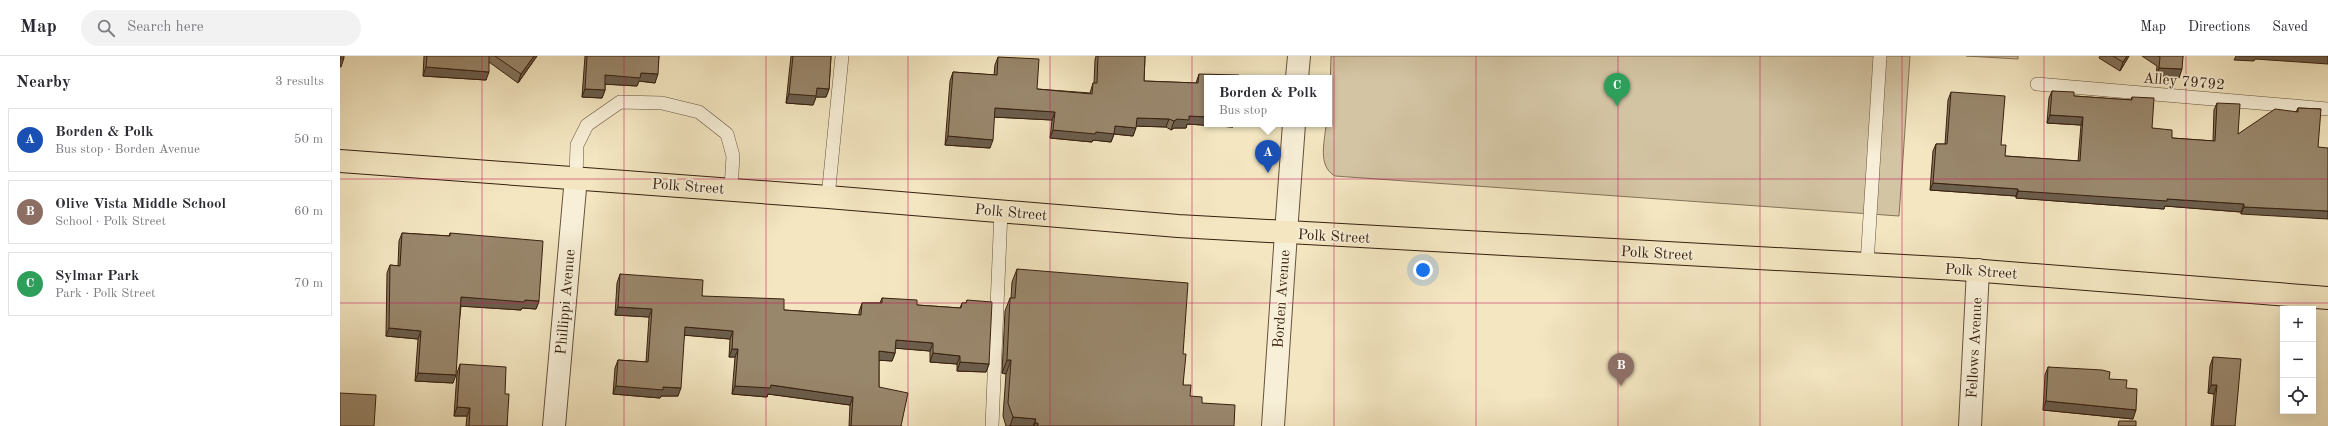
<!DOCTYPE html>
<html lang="en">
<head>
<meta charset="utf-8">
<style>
	:root { --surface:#fff; --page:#f2f2f3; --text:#2b2b33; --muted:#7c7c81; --line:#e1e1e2; --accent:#db2777 }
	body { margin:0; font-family:"Old Standard TT",serif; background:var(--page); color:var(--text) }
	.controls { position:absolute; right:12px; bottom:12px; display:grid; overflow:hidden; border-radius:0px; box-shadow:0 4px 16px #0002 }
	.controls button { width:36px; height:36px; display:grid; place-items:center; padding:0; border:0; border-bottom:1px solid var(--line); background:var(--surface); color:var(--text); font:20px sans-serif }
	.you { position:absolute; left:1083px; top:214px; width:14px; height:14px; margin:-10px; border:3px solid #fff; border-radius:50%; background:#1a73e8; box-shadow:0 0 0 6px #1a73e833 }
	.badge { display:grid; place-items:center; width:26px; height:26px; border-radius:50%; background:var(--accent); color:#fff; font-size:13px; font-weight:700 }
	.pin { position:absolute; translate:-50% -33px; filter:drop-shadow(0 1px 2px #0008) }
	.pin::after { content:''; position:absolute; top:21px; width:14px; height:12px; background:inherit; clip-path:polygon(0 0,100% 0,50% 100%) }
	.popup { position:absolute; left:864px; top:19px; width:128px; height:52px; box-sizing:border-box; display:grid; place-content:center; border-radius:0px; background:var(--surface); filter:drop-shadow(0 1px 3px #0005); font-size:13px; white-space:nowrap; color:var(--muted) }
	.popup b { font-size:15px; color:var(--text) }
	.popup::after { content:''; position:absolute; left:50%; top:100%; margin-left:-8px; border:8px solid transparent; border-top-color:var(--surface) }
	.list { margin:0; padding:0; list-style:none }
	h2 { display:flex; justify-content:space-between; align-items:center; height:52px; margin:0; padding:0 16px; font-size:17px }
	h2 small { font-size:13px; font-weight:400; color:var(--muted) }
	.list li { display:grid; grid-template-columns:26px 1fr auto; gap:12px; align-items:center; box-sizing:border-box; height:64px; margin:0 8px 8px; padding:0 8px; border:1px solid var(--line); border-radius:0px }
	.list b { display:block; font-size:15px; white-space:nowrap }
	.list p { margin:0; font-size:13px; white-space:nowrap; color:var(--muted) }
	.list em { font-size:13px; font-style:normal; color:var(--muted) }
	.icon { flex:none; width:22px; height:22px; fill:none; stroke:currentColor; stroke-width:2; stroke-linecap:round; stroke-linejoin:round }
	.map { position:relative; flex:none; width:1988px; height:370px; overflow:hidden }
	header { display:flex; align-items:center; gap:24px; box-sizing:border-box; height:56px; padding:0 20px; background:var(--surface); border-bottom:1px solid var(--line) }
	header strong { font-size:19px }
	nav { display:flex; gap:22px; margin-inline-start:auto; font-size:14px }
	.search { width:280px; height:36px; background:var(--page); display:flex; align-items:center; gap:10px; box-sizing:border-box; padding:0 14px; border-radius:22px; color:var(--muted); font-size:15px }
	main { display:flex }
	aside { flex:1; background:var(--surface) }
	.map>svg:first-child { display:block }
</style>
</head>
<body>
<header>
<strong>Map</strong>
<div class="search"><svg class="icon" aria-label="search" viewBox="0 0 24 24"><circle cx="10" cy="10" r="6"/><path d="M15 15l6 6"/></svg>Search here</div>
<nav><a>Map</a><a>Directions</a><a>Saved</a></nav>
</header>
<main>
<aside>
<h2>Nearby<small>3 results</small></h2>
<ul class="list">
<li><span class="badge" style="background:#1a4fb4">A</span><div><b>Borden &amp; Polk</b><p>Bus stop · Borden Avenue</p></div><em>50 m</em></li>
<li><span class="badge" style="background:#8d6e63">B</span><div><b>Olive Vista Middle School</b><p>School · Polk Street</p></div><em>60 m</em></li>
<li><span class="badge" style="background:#2e9e5b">C</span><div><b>Sylmar Park</b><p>Park · Polk Street</p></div><em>70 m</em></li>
</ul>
</aside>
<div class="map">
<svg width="1988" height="370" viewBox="0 0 1988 370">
	<rect width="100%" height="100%" fill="#f3e6c1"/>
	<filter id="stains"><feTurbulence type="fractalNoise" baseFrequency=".005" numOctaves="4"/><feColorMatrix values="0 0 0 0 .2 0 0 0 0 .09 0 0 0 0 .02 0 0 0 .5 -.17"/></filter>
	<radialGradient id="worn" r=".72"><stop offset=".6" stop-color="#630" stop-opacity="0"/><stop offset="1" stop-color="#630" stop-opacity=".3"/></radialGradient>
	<path fill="#d3c4a3" stroke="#867259" d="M991,0h579l-11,160 -564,-40c-18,-10 -10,-35 -9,-52h3z
		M1626,0h52v3z"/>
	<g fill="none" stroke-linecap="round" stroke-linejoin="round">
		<defs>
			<path id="service" d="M1697,28l291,25
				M236,121l1,-32 10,-20 33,-23 42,1 37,9 28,22 6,22 -2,33
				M488,141l14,-141
				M1527,208l13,-208
				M652,370l9,-215"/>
			<path id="minor" d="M214,370l22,-249
				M933,370l13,-193
				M1630,370l8,-156"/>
			<path id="tertiary" d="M957,22l2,-22
				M946,177l8,-109"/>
			<path id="primary" d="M0,105l488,36 350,29 780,43 370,29"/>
		</defs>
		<use href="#service" stroke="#67523c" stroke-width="14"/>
		<use href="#minor" stroke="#67523c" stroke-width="24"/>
		<use href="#tertiary" stroke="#67523c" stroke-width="24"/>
		<use href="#primary" stroke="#38200f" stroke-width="24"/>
		<use href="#service" stroke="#f7efd7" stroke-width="13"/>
		<use href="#minor" stroke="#f7efd7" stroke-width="22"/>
		<use href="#tertiary" stroke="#f7efd7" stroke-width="22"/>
		<use href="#primary" stroke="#f3e6c1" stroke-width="22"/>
	</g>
	<path fill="#84745d" stroke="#38200f" d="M84,0h113l-19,27 -29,-21 -3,18 -63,-4z
		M245,0h74l-4,27 -16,-2 -2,5 -32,-2v6l-3,8 -20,-1z
		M451,0h40l-2,33 -3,8h-10l-3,8 -27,-2z
		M756,0h49l-1,25 52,2 3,-9 34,53 -46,-3 -1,4h-12l-3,2 -5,-3 -30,-1 -3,10 -19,-2 -3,8 -18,-2 -1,2 -42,-4 2,-18 -58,-3 -4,31 -45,-3 5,-64 3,-9 41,3 1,-10 3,-8 39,32 53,4 3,-10h1l1,-23z
		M1760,0h29l-9,15 -21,-13z
		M1802,0h41l-4,22 -23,-2 1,-10z
		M1712,35l22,5 57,4 1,-3 20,31 20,10 41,3 1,-31 3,-7 21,31 58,-22 2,-4 23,1 -80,105v-2l-76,-6 -1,3 -148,-11v-2l-86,-6 3,-39 3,-7h9l3,-44 3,-8 50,53 4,11 73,5 3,-36 -34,-2 2,-25z
		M62,177l47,3 1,-3 89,68 -3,8 -14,-1 -1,2 -60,-4 -8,77 -38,-2 3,-42 -32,-3 1,-63 3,-8 8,1 1,-25z
		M677,213l166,85v31l7,11 12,7 32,23h-228l-3,-10 3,-42 -4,-1 3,-62 5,-13h1l1,-16z
		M280,218l82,22 82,14 75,5v-3l3,-9h18l2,-5 35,7 43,3 2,-5h4l1,-3 22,64 -3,8 -29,-1v-7l-27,-2v-11l-35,-3v5l-3,8 -13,-1v27l22,39h-52l1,-21 -82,-11 -1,3 -35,-3 3,-37h-6l1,-18 -46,-4 -6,61h-17l-1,2 -47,-4 2,-26 3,-8 28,2 3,-45 -34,-2 2,-32z
		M1873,301l22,69h-24l3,-32 -6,-1 2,-27z
		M120,308l45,30 2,32h-41l1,-10h-13l3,-43z
		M1708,311l61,12 24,40 -90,-9 2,-35z"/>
	<path fill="#6b5e4c" stroke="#38200f" d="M194,0h3l-19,27 3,-9z
		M1787,0h2l-9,15 3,-9z
		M1896,0h92v8l-73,-5 -1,2 -20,-1z
		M0,2h4l-3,9h-1z
		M86,11l63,5 -3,8 -63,-4z
		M1819,12l23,1 -3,9 -23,-2z
		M301,17l17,1 -3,9 -16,-2 -2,5 -35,-2 3,-9z
		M477,32l12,1 -3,8h-10l-3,8 -27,-2 3,-9z
		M245,33l20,1 -3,8 -20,-1z
		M655,52l60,4 -3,8 -60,-3z
		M1710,59l33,2 -2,8 -34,-2z
		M849,60l18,1v7h27l-1,3 -46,-3 -1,4h-12l-3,2 3,-9 3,-2z
		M797,62l32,1 -3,8 -32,-1z
		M775,70l21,2 -3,8 -19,-2 -3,8 -18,-2 -1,2 -42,-4 3,-8 43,2z
		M608,80l45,4 -3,8 -45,-3z
		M1593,127l85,6 -2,7 -86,-6z
		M1678,135l149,8 77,5 -3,8 -76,-6 -1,3 -148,-11z
		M1904,151l84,4v8l-87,-5z
		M121,241l78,4 -3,8 -14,-1 -1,2 -63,-4z
		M278,251l34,2 -3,8 -34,-2z
		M345,271l48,4 -3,8 -48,-4z
		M49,272l32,3 -3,8 -32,-3z
		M556,284l37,3 -3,8 -37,-3z
		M392,293h6l-3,8h-6z
		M539,295l16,2 -3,8 -16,-1z
		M593,297l27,3 -3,8 -27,-2z
		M667,304h4l-5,14 -4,-1z
		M620,306l29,2 -3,8 -29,-1z
		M78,317l38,2 -3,8 -38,-2z
		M431,329l82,12 -3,8 -82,-11 -1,3 -35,-3 3,-8z
		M1871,329h6l-3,9 -6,-1z
		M276,330l47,1 18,1 -3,8h-17l-1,2 -47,-4z
		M1706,345l90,9 -3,9 -90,-9z
		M117,351l13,1 -3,8h-13z
		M673,361l23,2 -3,7h-23z
		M695,367h3l-1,3h-3z"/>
	<path fill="#99876c" stroke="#38200f" d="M0,0h4v2h-4z
		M87,0h62v16l-63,-5z
		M155,0h39l-13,18z
		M247,0h72l-1,18 -17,-1 -1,5 -35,-3v15l-20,-1z
		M453,0h38l-2,33 -12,-1 -1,8 -27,-2z
		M758,0h47l-1,25 54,2 1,-9 40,1v3h-32v39l-18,-1v4l-12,-1 -3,2 -5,-2 -32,-1 -1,10 -21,-2 -1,8 -18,-2 -1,2 -42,-4 2,-18 -60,-4 -2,32 -45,-4 5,-64 44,3 1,-18 41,2 -2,30 55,5 1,-11h4z
		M1773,0h14l-4,6z
		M1818,0h25l-1,13 -23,-1 1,-11z
		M1712,35l22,1v4l58,4v-3l22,1 -2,30 20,2v8l43,3 2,-38 23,1 -2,30 37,-25 23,3v-4l23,1 -3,38 10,1v63l-84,-4v-3l-77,-5v2l-149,-10v-2l-85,-6 3,-39h11l4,-52 54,4 -4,49h5l-1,11 75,5 3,-44 -33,-2z
		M62,177l48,3v-3l93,8 -4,60 -14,-1 -1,2 -63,-5 -5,78 -38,-2 3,-42 -32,-3 1,-63 10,1z
		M677,213l171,14 -5,71h3l-3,31h8l-1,11 12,1v6l33,2 -1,21h-196v-3h-3l1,-4 -23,-2 -5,-14 3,-43h-4l3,-62h5z
		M280,218l83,6 -1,16 82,3v11l77,5 1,-12h20v-5l35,2v5l44,3 1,-5h4l1,-3 25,2 -3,62 -29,-2v-6l-27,-3v-10l-37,-3 -1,13 -16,-2v36l29,6 -7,33h-50l2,-29 -82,-12 -1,3 -35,-2 3,-37h-6l1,-18 -48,-4 -4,61 -18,-1v3l-47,-4 2,-26 30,2 4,-53 -34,-2z
		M1873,301l28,2 -6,67h-22l4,-41h-6z
		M120,308l46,3 -1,27h4l-2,32h-38l1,-18 -13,-1z
		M1708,311l54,3 8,2 -1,7 18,1 -1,8 11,1 -1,21 -90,-9z
		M0,337l36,2 -2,31h-34z
		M1779,365h17v5h-18z"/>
	<path fill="none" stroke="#c2185b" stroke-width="1" stroke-opacity="0.55" d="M142,0v370M284,0v370M426,0v370M568,0v370M710,0v370M852,0v370M994,0v370M1136,0v370M1278,0v370M1420,0v370M1562,0v370M1704,0v370M1846,0v370M0,123h1988M0,247h1988"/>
	<g text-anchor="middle" stroke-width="3.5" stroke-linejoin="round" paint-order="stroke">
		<g font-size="15" fill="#38200f" stroke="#f7efd7">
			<text transform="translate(1844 25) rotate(5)" y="5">Alley 79792</text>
			<text transform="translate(348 130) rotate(4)" y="5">Polk Street</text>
			<text transform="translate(671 156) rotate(5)" y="5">Polk Street</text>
			<text transform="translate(994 180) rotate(3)" y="5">Polk Street</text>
			<text transform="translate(1317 197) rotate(3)" y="5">Polk Street</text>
			<text transform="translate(1641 215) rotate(4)" y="5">Polk Street</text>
			<text transform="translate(941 243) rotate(-86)" y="5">Borden Avenue</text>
			<text transform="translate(225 246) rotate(-85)" y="5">Phillippi Avenue</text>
			<text transform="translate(1634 292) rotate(-87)" y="5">Fellows Avenue</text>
		</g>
	</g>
	<rect width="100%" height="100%" filter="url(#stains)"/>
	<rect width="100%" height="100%" fill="url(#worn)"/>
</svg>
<div class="controls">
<button>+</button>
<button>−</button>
<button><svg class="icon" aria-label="locate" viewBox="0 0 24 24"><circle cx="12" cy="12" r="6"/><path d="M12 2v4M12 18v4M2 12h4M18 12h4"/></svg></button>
</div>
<div class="you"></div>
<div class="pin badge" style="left:928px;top:117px;background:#1a4fb4">A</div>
<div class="popup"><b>Borden &amp; Polk</b>Bus stop</div>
<div class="pin badge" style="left:1281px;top:330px;background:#8d6e63">B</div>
<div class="pin badge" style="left:1277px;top:50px;background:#2e9e5b">C</div>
</div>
</main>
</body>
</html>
